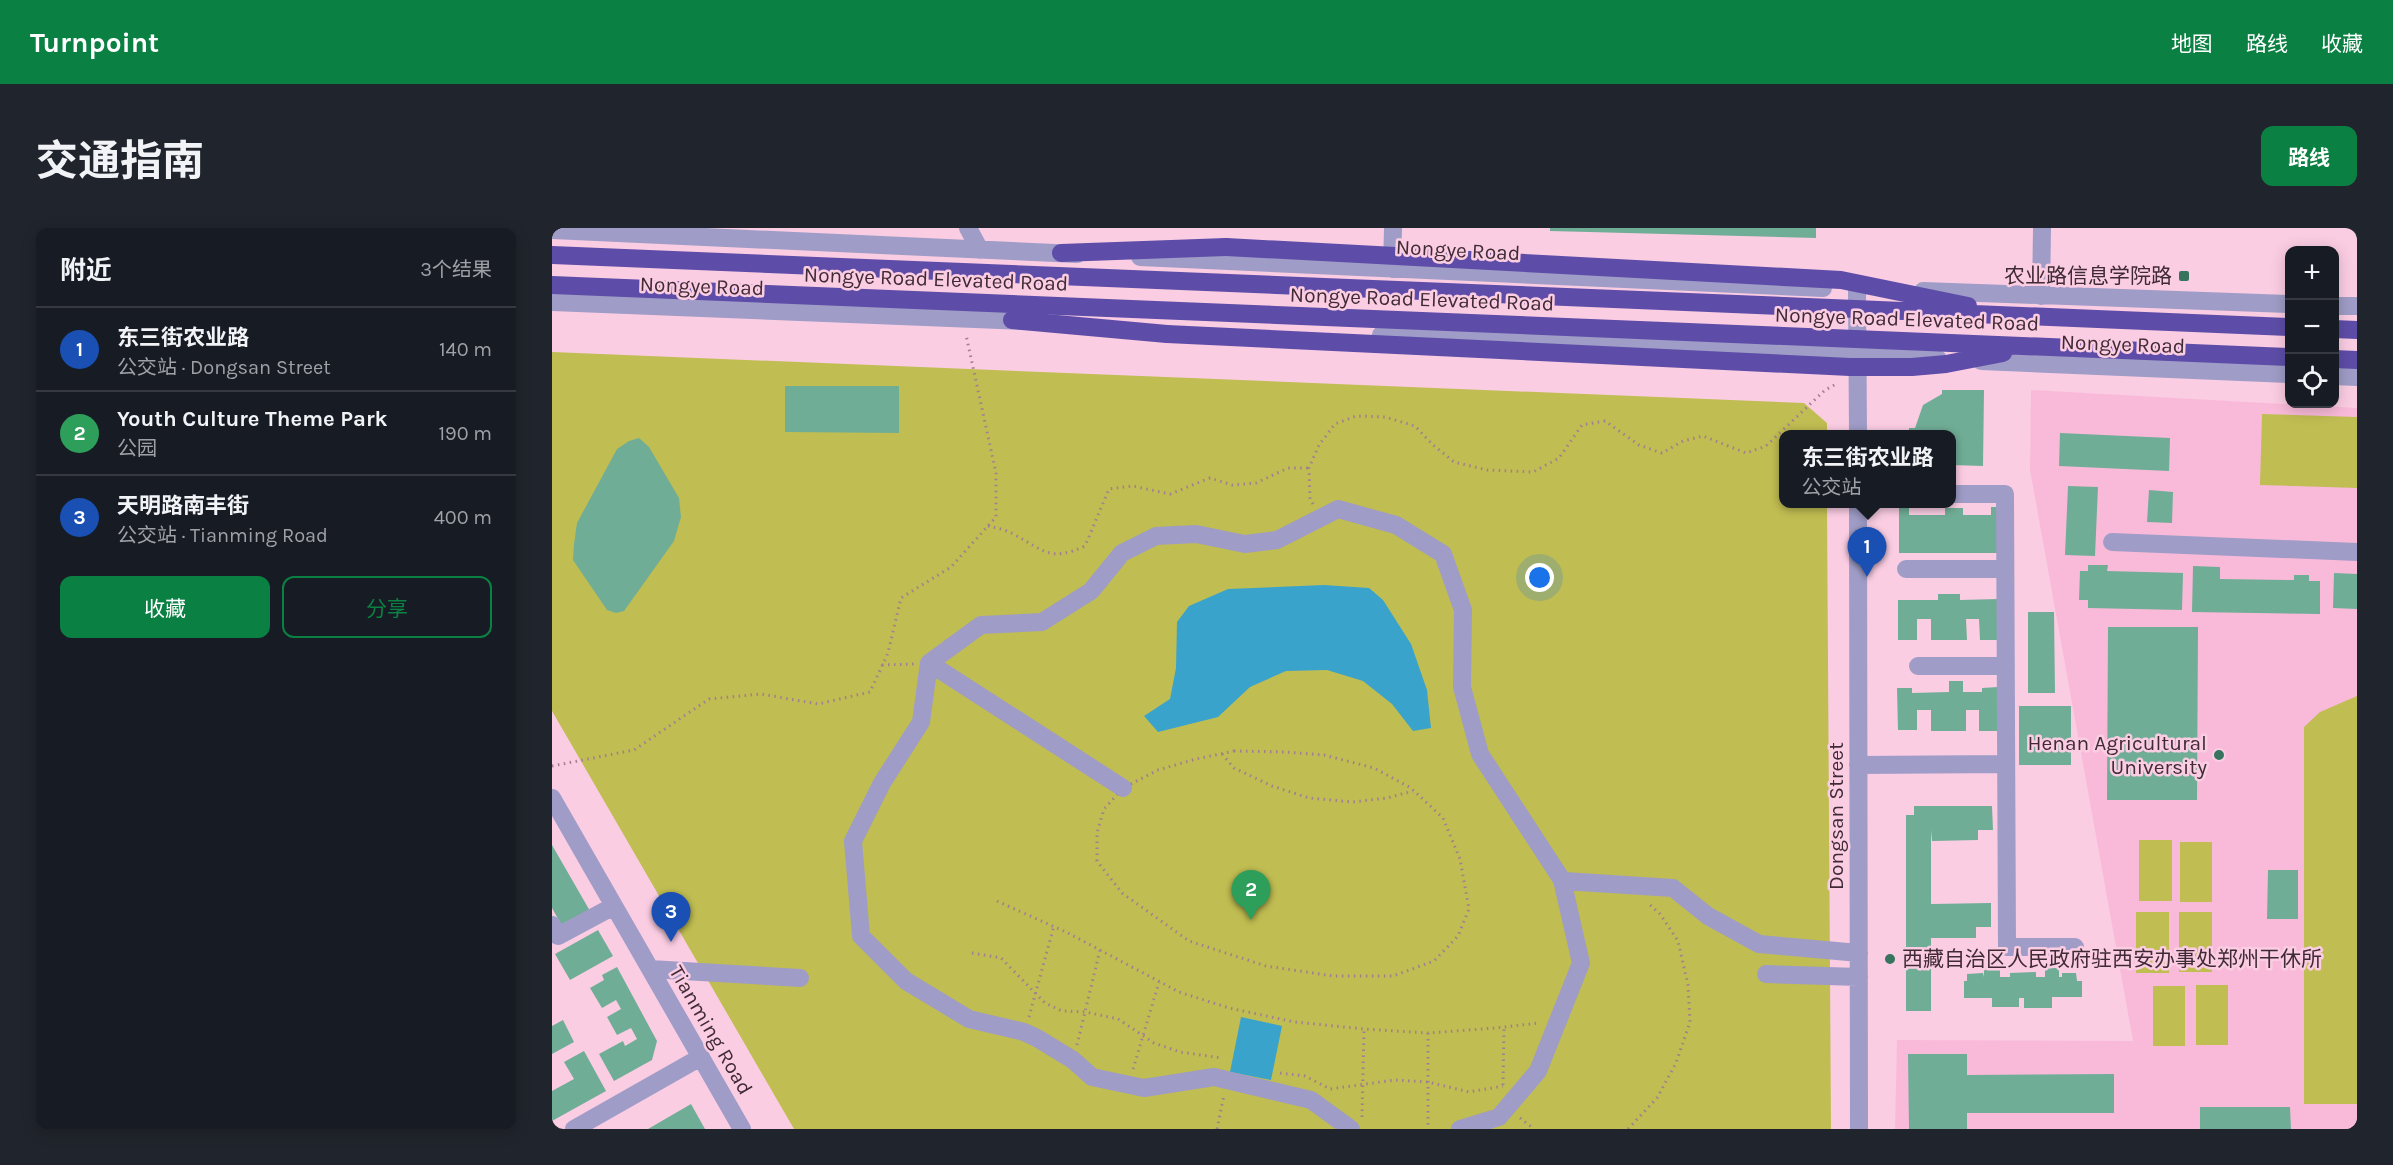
<!DOCTYPE html>
<html lang="zh">
<head>
<meta charset="utf-8">
<style>
	:root { --surface:#171b24; --page:#20242c; --text:#f1f3f6; --muted:#9ea1a6; --line:#363941; --accent:#0b8043 }
	body { margin:0; font-family:Karla,"Noto Sans SC",sans-serif; background:var(--page); color:var(--text) }
	.controls { position:absolute; right:18px; top:18px; display:grid; overflow:hidden; border-radius:12px; box-shadow:0 3px 15px #0003 }
	.controls button { width:54px; height:54px; display:grid; place-items:center; padding:0; border:0; border-bottom:2px solid var(--line); background:var(--surface); color:var(--text); font:30px sans-serif }
	.you { position:absolute; left:988px; top:350px; width:21px; height:21px; margin:-15px; border:4px solid #fff; border-radius:50%; background:#1a73e8; box-shadow:0 0 0 9px #1a73e833 }
	.badge { display:grid; place-items:center; width:39px; height:39px; border-radius:50%; background:var(--accent); color:#fff; font-size:20px; font-weight:700 }
	.pin { position:absolute; translate:-50% -50px; filter:drop-shadow(0 2px 3px #0008) }
	.pin::after { content:''; position:absolute; top:32px; width:21px; height:18px; background:inherit; clip-path:polygon(0 0,100% 0,50% 100%) }
	.popup { position:absolute; left:1227px; top:202px; width:177px; height:78px; box-sizing:border-box; display:grid; place-content:center; border-radius:12px; background:var(--surface); filter:drop-shadow(0 2px 4px #0005); font-size:20px; white-space:nowrap; color:var(--muted) }
	.popup b { font-size:22px; color:var(--text) }
	.popup::after { content:''; position:absolute; left:50%; top:100%; margin-left:-12px; border:12px solid transparent; border-top-color:var(--surface) }
	.list { margin:0; padding:0; list-style:none }
	h2 { display:flex; justify-content:space-between; align-items:center; height:78px; margin:0; padding:0 24px; font-size:26px }
	h2 small { font-size:20px; font-weight:400; color:var(--muted) }
	.list li { display:grid; grid-template-columns:39px 1fr auto; gap:18px; align-items:center; box-sizing:border-box; height:84px; padding:0 24px; border-top:2px solid var(--line) }
	.list b { display:block; font-size:22px; white-space:nowrap }
	.list p { margin:0; font-size:20px; white-space:nowrap; color:var(--muted) }
	.list em { font-size:20px; font-style:normal; color:var(--muted) }
	.actions { display:flex; gap:12px; padding:18px 24px }
	.actions a { flex:1; padding:14px 0; border:2px solid var(--accent); border-radius:12px; text-align:center; font-size:21px; color:var(--accent) }
	.actions .main { background:var(--accent); color:#fff }
	.icon { flex:none; width:33px; height:33px; fill:none; stroke:currentColor; stroke-width:2; stroke-linecap:round; stroke-linejoin:round }
	.map { position:relative; flex:none; width:1805px; height:901px; overflow:hidden; border-radius:12px }
	header { display:flex; align-items:center; gap:36px; box-sizing:border-box; height:84px; padding:0 30px; background:var(--accent); color:#fff }
	header strong { font-size:28px }
	nav { display:flex; gap:33px; margin-inline-start:auto; font-size:21px }
	.intro { display:flex; align-items:center; justify-content:space-between; box-sizing:border-box; height:144px; padding:0 36px }
	h1 { margin:0; font-size:42px }
	.button { padding:15px 27px; border-radius:12px; background:var(--accent); color:#fff; font-size:21px; font-weight:700 }
	main { display:flex; gap:36px; padding:0 36px }
	aside { flex:1; background:var(--surface); border-radius:12px; box-shadow:0 3px 15px #0003 }
	.map>svg:first-child { display:block }
</style>
</head>
<body>
<header>
<strong>Turnpoint</strong>
<nav><a>地图</a><a>路线</a><a>收藏</a></nav>
</header>
<div class="intro"><h1>交通指南</h1><a class="button">路线</a></div>
<main>
<aside>
<h2>附近<small>3个结果</small></h2>
<ul class="list">
<li><span class="badge" style="background:#1a4fb4">1</span><div><b>东三街农业路</b><p>公交站 · Dongsan Street</p></div><em>140 m</em></li>
<li><span class="badge" style="background:#2e9e5b">2</span><div><b>Youth Culture Theme Park</b><p>公园</p></div><em>190 m</em></li>
<li><span class="badge" style="background:#1a4fb4">3</span><div><b>天明路南丰街</b><p>公交站 · Tianming Road</p></div><em>400 m</em></li>
</ul>
<div class="actions"><a class="main">收藏</a><a>分享</a></div>
</aside>
<div class="map">
<svg width="1805" height="901" viewBox="0 0 1805 901">
	<rect width="100%" height="100%" fill="#fbcde3"/>
	<path fill="#f9bad9" d="M1479,162l326,18v721h-462l2,-89 236,1 -103,-571z"/>
	<path fill="#c0bd52" d="M0,124l1252,51 23,20v11h-44v70h44l4,625h-1037l-242,-418z
		M1710,186l95,3v71l-97,-3z
		M1805,468v408h-53v-377l16,-15z
		M1587,612h33v61h-33z
		M1628,614h32v60h-32z
		M1584,684h33v61h-33z
		M1627,684h33v60h-33z
		M1644,757h32v60h-32z
		M1601,758h32v60h-32z"/>
	<path fill="#3aa3cc" d="M772,357l45,3 14,12 28,44 16,46 4,38 -18,3 -21,-27 -29,-23 -36,-11 -41,1 -36,16 -32,30 -60,15 -14,-16 26,-17 6,-31 1,-46 12,-16 39,-17z
		M689,789l41,9 -11,54 -41,-8z"/>
	<path fill="#70ad96" d="M998,0h266v10l-266,-7z
		M233,158h114v47l-114,-1z
		M1390,162h42l-1,76 -32,-1v-31h-42v-6h6l8,-23 19,-11z
		M1508,205l110,5 -1,33 -110,-5z
		M87,210l10,9 30,51 2,19 -7,24 -50,70 -8,2 -9,-3 -34,-50 1,-16 3,-21 40,-74 12,-8z
		M1516,258l30,1 -3,69 -30,-1z
		M1597,262l24,2 -1,31 -25,-1z
		M1347,279h10v8h36v-7h18v7h28v-8h10v46h-102z
		M1536,337h20l-1,6 76,2 -1,37 -94,-2v-8h-9l1,-29h8z
		M1641,338l27,1v12l74,1v-5h15v6h11v33l-128,-2z
		M1782,345l23,1v35l-24,-1z
		M1386,366h22v6l38,-1v41h-18l-1,-21h-13l1,21h-36v-21h-14v21h-19v-40h40z
		M1476,384h26l1,81h-27z
		M1556,399h90l-1,173h-90z
		M1397,453h14v11h19v-4l16,-1v44h-19v-21h-13v21h-35v-21h-14v20h-19l-1,-42h15v5l37,-1z
		M1467,478h52v59h-52z
		M1362,578h78l1,24h-15v10l-46,1 -1,-11v74l60,-1v24h-15v11h-45v73h-25v-196h8z
		M0,617l38,66 -28,15 -10,-18z
		M1716,642h30v49h-31z
		M46,702l15,26 -43,24 -15,-26z
		M65,739l40,74 -5,19 -38,21 -15,-27 24,-13 2,5 12,-7 -6,-11 -14,7 -10,-18 14,-8 -5,-9 -14,8 -12,-20 14,-8 -2,-5z
		M1432,740h16v9h10v-4l26,-1v5h9v-9h14v9h3v-4h14l1,8h5v16h-30v11h-28v-10h-5v9h-27v-9h-28v-17h3v-7l16,-1 1,4z
		M11,792l11,22 -22,12v-28z
		M32,823l22,40 -54,30v-30l22,-12 -10,-17z
		M1356,826h59v21l147,-1v39h-147v16h-58z
		M139,876l14,25h-57z
		M1648,879h90l1,22h-91z"/>
	<g fill="none" stroke-linecap="round" stroke-linejoin="round">
		<path stroke="#a27f90" stroke-width="3" stroke-dasharray="1.5 4.5" stroke-linecap="butt" d="M761,276l-3,-5 -1,-31 10,-23 16,-21 21,-8 29,1 30,9 17,18 22,18 33,8 46,2 26,-14 23,-33 23,-4 34,24 23,8 21,-12 20,-5 43,17 20,-7 59,-56 13,-7
			M436,298c9,2 19,4 27,9 30,16 35,27 70,11l24,-57 24,-3 37,8 40,-16 22,7 24,-2 32,-15h21
			M330,437l32,-1
			M682,523l51,1 39,3 50,13 37,20 32,30 17,41 9,50 -11,27 -24,25 -41,15h-60l-67,-10 -77,-25 -67,-48 -25,-32v-28l7,-24 19,-21 35,-18 38,-11z
			M670,526l12,14 38,18 37,12 43,4 35,-4 26,-7
			M0,538l82,-16 75,-51 52,-5 57,10 52,-12 18,-39 13,-55 50,-31 45,-50v-44l-30,-138
			M445,673l71,32 111,59 50,16 66,14 69,7 64,4 67,-5 44,-5
			M420,725l29,5 44,45 17,8 24,1 32,7 36,24 26,9 42,6
			M477,789l25,-91
			M876,805v96
			M525,817l23,-95
			M581,841l26,-87
			M728,845l25,3 25,13 65,-9 33,2 41,10 34,-6
			M951,857l1,-58
			M810,889l2,-88
			M968,890l14,11
			M665,901l7,-34
			M1076,901l29,-31 19,-35 14,-41 -2,-37 -10,-44 -18,-27 -12,-11"/>
		<path stroke="#9f9cc7" stroke-width="18" d="M416,0l12,22
			M0,2l525,24
			M588,29l683,31
			M840,41l1,-41
			M1305,61l1,145
			M1371,63l367,13
			M1489,68l1,-68
			M0,74l475,19
			M1782,78h23
			M829,107l557,24
			M1429,133l309,13
			M1782,148l23,1
			M1399,266h54l2,453h68
			M1306,276l1,625
			M1560,314l245,10
			M1354,341h99
			M377,435l194,125
			M1366,438h88
			M1306,537l148,-1
			M0,570l190,331
			M1012,653l109,7 35,28 51,28 100,9
			M0,697l6,11 56,-30
			M98,741l150,9
			M1214,746l93,3
			M22,901l127,-72
			M799,901l-40,-29 -97,-23 -70,11 -52,-11 -19,-17 -36,-22 -13,-6 -55,-13 -63,-38 -45,-45 -8,-95 29,-58 39,-61 8,-59 52,-38 61,-3 49,-31 31,-38 34,-17 40,-2 49,10 32,-4 61,-31 58,16 47,29 20,56 -1,77 18,67 82,126 19,83 -43,108 -39,46 -39,12"/>
		<path stroke="#5d4da8" stroke-width="18" d="M509,25l165,-6
			M460,92l155,14
			M1782,101l23,1
			M1782,131l23,1"/>
		<path stroke="#5d4da8" stroke-width="18" d="M674,19l615,33 127,26
			M0,27l1738,72
			M0,57l1738,72
			M615,106l683,33h62l34,-3 57,-11"/>
	</g>
	<g fill="#38735e" stroke="#fbcde3" stroke-width="2">
		<rect x="1626" y="42" width="12" height="12" rx="3"/>
		<circle cx="1667" cy="527" r="6"/>
		<circle cx="1338" cy="731" r="6"/>
	</g>
	<g text-anchor="middle" stroke-width="5" stroke-linejoin="round" paint-order="stroke">
		<g font-size="21" fill="#402b35" stroke="#fbcde3">
			<text transform="translate(906 22) rotate(3)" y="7">Nongye Road</text>
			<text transform="translate(384 51) rotate(2)" y="7">Nongye Road Elevated Road</text>
			<text transform="translate(150 58) rotate(2)" y="7">Nongye Road</text>
			<text transform="translate(870 71) rotate(2)" y="7">Nongye Road Elevated Road</text>
			<text transform="translate(1355 91) rotate(2)" y="7">Nongye Road Elevated Road</text>
			<text transform="translate(1571 116) rotate(2)" y="7">Nongye Road</text>
			<text transform="translate(1284 588) rotate(-90)" y="7">Dongsan Street</text>
			<text transform="translate(159 802) rotate(60)" y="7">Tianming Road</text>
		</g>
		<g font-size="21" fill="#402b35" stroke="#fbcde3" text-anchor="end">
			<text x="1620" y="55">农业路信息学院路</text>
			<text x="1655" y="522">Henan Agricultural<tspan x="1655" dy="24">University</tspan></text>
			<text x="1350" y="738" text-anchor="start">西藏自治区人民政府驻西安办事处郑州干休所</text>
		</g>
	</g>
</svg>
<div class="controls">
<button>+</button>
<button>−</button>
<button><svg class="icon" aria-label="locate" viewBox="0 0 24 24"><circle cx="12" cy="12" r="6"/><path d="M12 2v4M12 18v4M2 12h4M18 12h4"/></svg></button>
</div>
<div class="you"></div>
<div class="pin badge" style="left:1315px;top:349px;background:#1a4fb4">1</div>
<div class="popup"><b>东三街农业路</b>公交站</div>
<div class="pin badge" style="left:699px;top:692px;background:#2e9e5b">2</div>
<div class="pin badge" style="left:119px;top:714px;background:#1a4fb4">3</div>
</div>
</main>
</body>
</html>
